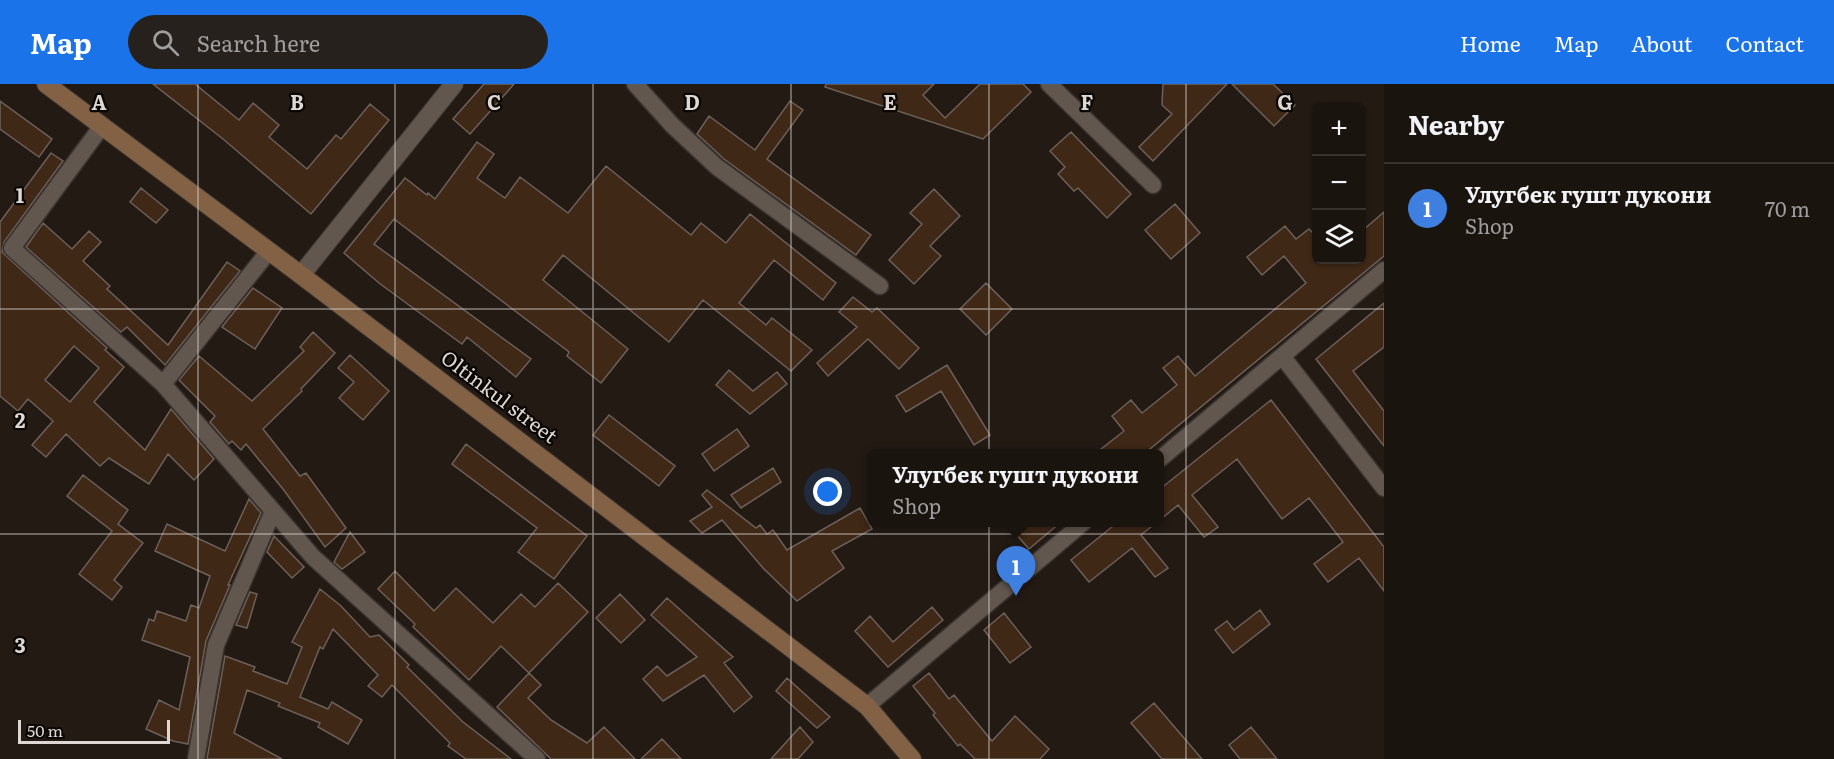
<!DOCTYPE html>
<html lang="en">
<head>
<meta charset="utf-8">
<style>
	:root { --surface:#1a140f; --page:#27211d; --text:#f1f3f6; --muted:#9f9e9e; --line:#38332f; --accent:#1a73e8 }
	body { margin:0; font-family:Literata,serif; background:var(--page); color:var(--text) }
	.controls { position:absolute; right:18px; top:18px; display:grid; overflow:hidden; border-radius:9px; box-shadow:0 2px 4px #0004 }
	.controls button { width:54px; height:54px; display:grid; place-items:center; padding:0; border:0; border-bottom:2px solid var(--line); background:var(--surface); color:var(--text); font:30px sans-serif }
	.scale { position:absolute; left:18px; bottom:15px; width:152px; box-sizing:border-box; padding-left:6px; border:3px solid #ded7d3; border-top:0; font-size:16px; line-height:21px; white-space:nowrap; color:#ded7d3; -webkit-text-stroke:4px #090604; paint-order:stroke }
	.you { position:absolute; left:828px; top:408px; width:21px; height:21px; margin:-15px; border:4px solid #fff; border-radius:50%; background:#1a73e8; box-shadow:0 0 0 9px #1a73e833 }
	.badge { display:grid; place-items:center; width:39px; height:39px; border-radius:50%; background:var(--accent); color:#fff; font-size:20px; font-weight:700 }
	.pin { position:absolute; translate:-50% -50px; filter:drop-shadow(0 2px 3px #0008) }
	.pin::after { content:''; position:absolute; top:32px; width:21px; height:18px; background:inherit; clip-path:polygon(0 0,100% 0,50% 100%) }
	.popup { position:absolute; left:867px; top:365px; width:297px; height:78px; box-sizing:border-box; display:grid; place-content:center; border-radius:9px; background:var(--surface); filter:drop-shadow(0 2px 4px #0005); font-size:20px; white-space:nowrap; color:var(--muted) }
	.popup b { font-size:22px; color:var(--text) }
	.popup::after { content:''; position:absolute; left:50%; top:100%; margin-left:-12px; border:12px solid transparent; border-top-color:var(--surface) }
	.list { margin:0; padding:0; list-style:none }
	h2 { display:flex; justify-content:space-between; align-items:center; height:78px; margin:0; padding:0 24px; font-size:26px }
	h2 small { font-size:20px; font-weight:400; color:var(--muted) }
	.list li { display:grid; grid-template-columns:39px 1fr auto; gap:18px; align-items:center; box-sizing:border-box; height:90px; padding:0 24px; border-top:2px solid var(--line) }
	.list b { display:block; font-size:22px; white-space:nowrap }
	.list p { margin:0; font-size:20px; white-space:nowrap; color:var(--muted) }
	.list em { font-size:20px; font-style:normal; color:var(--muted) }
	.icon { flex:none; width:33px; height:33px; fill:none; stroke:currentColor; stroke-width:2; stroke-linecap:round; stroke-linejoin:round }
	.map { position:relative; flex:none; width:1384px; height:675px; overflow:hidden }
	header { display:flex; align-items:center; gap:36px; box-sizing:border-box; height:84px; padding:0 30px; background:var(--accent); color:#fff }
	header strong { font-size:28px }
	nav { display:flex; gap:33px; margin-inline-start:auto; font-size:21px }
	.search { width:420px; height:54px; background:var(--page); display:flex; align-items:center; gap:15px; box-sizing:border-box; padding:0 21px; border-radius:33px; color:var(--muted); font-size:22px }
	main { display:flex }
	aside { flex:1; background:var(--surface) }
	.map>svg:first-child { display:block }
</style>
</head>
<body>
<header>
<strong>Map</strong>
<div class="search"><svg class="icon" aria-label="search" viewBox="0 0 24 24"><circle cx="10" cy="10" r="6"/><path d="M15 15l6 6"/></svg>Search here</div>
<nav><a>Home</a><a>Map</a><a>About</a><a>Contact</a></nav>
</header>
<main>
<div class="map">
<svg width="1384" height="675" viewBox="0 0 1384 675">
	<rect width="100%" height="100%" fill="#231a14"/>
	<path fill="#3f2816" stroke="#6c6159" stroke-width="1.5" fill-rule="evenodd" d="M153,0h42l44,36 14,-17 26,22 -10,12 38,32 29,-34 5,4 29,-35 19,16 -78,94 -88,-75z
		M484,0h30l-44,50 -17,-15z
		M826,0h108l-11,11 22,23 35,-34h43l8,8 -48,47 -158,-52z
		M1163,0h64l-74,77 -14,-14 33,-33 -10,-9z
		M1232,0h41l22,21 -21,21z
		M0,17l52,38 -13,18 -39,-28z
		M790,17l13,9 -36,49 104,76 -15,20 -132,-96 -27,-25 12,-18 46,34z
		M1071,48l60,62 -24,24 -29,-30 -4,3 -16,-17 7,-7 -15,-16z
		M477,58l17,12 -17,24 28,20 15,-21 48,36 38,-47 85,69 10,-12 25,20 24,-29 86,69 -13,17 -49,-40 -35,43 27,22 6,-7 40,32 -21,21 -88,-71 -34,42 -106,-87 -20,25 85,69 -27,34 -34,-27 2,-4 -175,-133 -20,25 157,115 -15,18 -49,-40 -5,7 -83,-61 -35,-30 61,-75 22,17 1,-2 7,6z
		M51,69l12,8 -59,81 -2,10 105,96 -2,2 19,17 -30,35 51,48 26,-41 43,50 -20,21 -26,-26 -19,30 -40,-26 -9,8 -34,-32 -20,23 -14,-12 21,-24 -25,-22 -10,12 -18,-15v-174zM74,262l25,22 -29,34 -25,-22z
		M141,104l27,22 -12,13 -26,-21z
		M934,105l26,27 -30,30 11,10 -27,28 -25,-24 33,-36 -12,-11z
		M1175,120l25,29 -29,26 -26,-29z
		M1384,128v44l-239,197h-49l28,-22 -12,-15 19,-16 11,13 35,-28 -14,-17 15,-12 17,20 111,-93 -22,-27 -22,19 -15,-18 38,-31 11,13 13,-10 8,8v23h45v-29z
		M43,139l29,26 17,-18 12,11 -18,19 27,25 -3,3 61,56 59,-83 13,9 -75,94 -38,-38 -6,5 -95,-85z
		M986,199l26,26 -26,26 -26,-26z
		M253,204l29,20 -27,41 -33,-22z
		M853,213l19,15 5,-4 42,40 -20,21 -31,-30 -40,37 -11,-13 40,-36 -18,-15z
		M1384,219v44l-31,24 31,40v35l-68,-87z
		M313,248l22,21 -34,36 1,2 -39,38 37,47 6,-3 40,55 -21,19 -42,-58 -37,-45 -5,6 -9,-9 -3,3 -19,-22 5,-6 -36,-36 20,-24 53,45 52,-50 -4,-4z
		M350,271l39,36 -26,29 -24,-22 15,-16 -16,-14z
		M947,281l43,70 -16,10 -33,-54 -35,21 -10,-16z
		M729,286l24,21 24,-19 10,12 -37,30 -34,-29z
		M1271,316l113,147v44l-25,-33 -31,24 -14,-18 29,-22 -34,-44 -27,21 -45,-60 -45,36 26,32 -14,10 -26,-32 -18,15v-31z
		M609,331l66,51 -16,20 -66,-51z
		M737,345l12,17 -35,25 -12,-17z
		M466,360l121,92 -33,43 -36,-27 19,-24 -85,-64z
		M773,384l8,14 -40,26 -10,-13z
		M83,391l45,35 -10,14 25,19 -29,37 8,7 -10,13 -33,-26 33,-43 -45,-35z
		M707,406l49,38 4,-3 7,9 6,-4 14,20 73,-42 12,21 -40,22 12,17 -47,33 -34,-33 -41,-48 -20,13 -12,-12 22,-14 -10,-12z
		M249,415l12,14 -33,72h2l-24,56 -18,103 -15,-3 -27,-12 13,-29 20,10 11,-53 -48,-17 7,-21 5,2 3,-10 29,10 5,-16 8,3 11,-32 -55,-25 12,-27 58,27z
		M1030,438h31l-32,27 -13,-15z
		M1118,438h39l-16,13 27,33 -13,9 -23,-29 -43,34 -18,-22z
		M350,448l15,20 -23,17 -8,-7z
		M274,452l30,31 -12,11 -25,-26z
		M395,487l39,40 22,-23 37,35 28,-29 14,13 23,-24 30,29 -59,61 -28,-27 -32,34 -56,-53 2,-3 -37,-35z
		M320,505l21,17 29,31 9,-2 30,30 -2,2 56,55 48,37h-45l-18,-13 2,-3 -58,-58 -10,12 -14,-11 10,-11 -45,-46 -10,20 -3,-2 -20,50 28,12 4,-7 30,18 -14,24 -30,-17 2,-4 -42,-17 2,-3 -33,-13 -13,43 48,26h-75l18,-103 30,11 -2,4 34,13 15,-37 -10,-5z
		M250,508l7,2 -10,34 -11,-3z
		M620,510l25,26 -24,23 -25,-25z
		M667,514l66,59 -9,6 28,34 -18,15 -30,-37 -41,26 -20,-22 14,-13 10,10 30,-19 -46,-42z
		M932,523l11,13 -55,47 -33,-36 15,-15 23,26z
		M1260,526l10,14 -37,29 -18,-23 12,-9 7,9z
		M1004,529l27,34 -21,16 -26,-33z
		M529,589l12,12 -13,13 23,22 36,23 17,-16 31,32h-84l-54,-52z
		M929,589l20,26 5,-4 38,46 23,-25 34,33 -9,10h-65l-15,-15 -2,2 -25,-31 2,-2 -22,-27z
		M787,594l43,39 -13,11 -41,-37z
		M1154,619l48,56h-40l-31,-36z
		M800,643l13,15 -15,17h-27z
		M1251,643l26,32h-37l-11,-14z
		M662,655l19,20h-40z"/>
	<g fill="none" stroke-linecap="round" stroke-linejoin="round">
		<defs>
			<path id="minor" d="M635,0l37,41 45,42 163,119
				M1049,0l104,101
				M102,42l-90,122 151,136 150,173 224,202
				M1282,272l102,132
				M163,300l106,-133
				M1160,375l224,-189
				M867,622l217,-184
				M196,675l20,-114 57,-134"/>
			<path id="tertiary" d="M301,191l153,-191"/>
			<path id="secondary" d="M46,0l255,191 566,431 45,53"/>
		</defs>
		<use href="#minor" stroke="#3a3330" stroke-width="19"/>
		<use href="#tertiary" stroke="#3a3330" stroke-width="20"/>
		<use href="#secondary" stroke="#3a3330" stroke-width="20"/>
		<use href="#minor" stroke="#61574f" stroke-width="16"/>
		<use href="#tertiary" stroke="#61574f" stroke-width="18"/>
		<use href="#secondary" stroke="#826145" stroke-width="18"/>
	</g>
	<path fill="none" stroke="#ded7d3" stroke-width="1.5" stroke-opacity="0.55" d="M198,0v675M395,0v675M593,0v675M791,0v675M989,0v675M1186,0v675M0,225h1384M0,450h1384"/>
	<g text-anchor="middle" stroke-width="4.5" stroke-linejoin="round" paint-order="stroke">
		<g font-size="20" fill="#ded7d3" stroke="#090604">
			<text transform="translate(499 313) rotate(37)" y="7">Oltinkul street</text>
		</g>
	</g>
	<g font-size="20" text-anchor="middle" font-weight="bold" fill="#ded7d3" stroke="#090604" stroke-width="4.5" stroke-linejoin="round" paint-order="stroke">
		<text x="99" y="26">A</text>
		<text x="297" y="26">B</text>
		<text x="494" y="26">C</text>
		<text x="692" y="26">D</text>
		<text x="890" y="26">E</text>
		<text x="1087" y="26">F</text>
		<text x="1285" y="26">G</text>
		<text x="20" y="119">1</text>
		<text x="20" y="344">2</text>
		<text x="20" y="569">3</text>
	</g>
</svg>
<div class="controls">
<button>+</button>
<button>−</button>
<button><svg class="icon" aria-label="layers" viewBox="0 0 24 24"><path d="M12 4l9 5-9 5-9-5zM3 14l9 5 9-5"/></svg></button>
</div>
<div class="scale">50 m</div>
<div class="you"></div>
<div class="pin badge" style="left:1016px;top:512px;background:#3f7fe0">1</div>
<div class="popup"><b>Улугбек гушт дукони</b>Shop</div>
</div>
<aside>
<h2>Nearby<small></small></h2>
<ul class="list">
<li><span class="badge" style="background:#3f7fe0">1</span><div><b>Улугбек гушт дукони</b><p>Shop</p></div><em>70 m</em></li>
</ul>
</aside>
</main>
</body>
</html>
